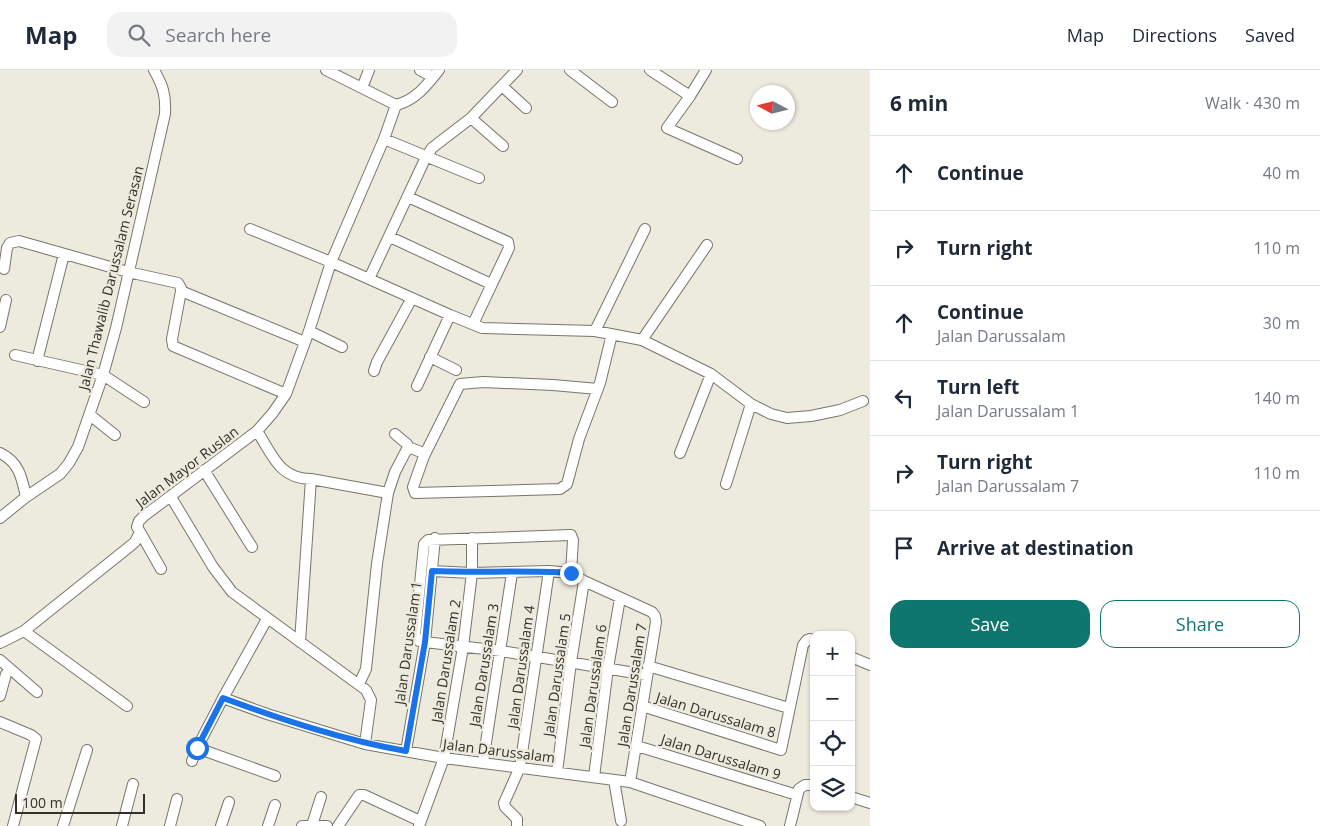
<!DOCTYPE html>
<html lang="en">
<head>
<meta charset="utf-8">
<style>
	:root { --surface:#fff; --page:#f2f2f3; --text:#1f2937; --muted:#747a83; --line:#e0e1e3; --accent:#0f766e }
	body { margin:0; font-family:"Open Sans",sans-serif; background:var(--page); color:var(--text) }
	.controls { position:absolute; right:15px; bottom:15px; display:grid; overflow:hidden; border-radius:10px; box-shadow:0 1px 4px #0004 }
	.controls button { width:45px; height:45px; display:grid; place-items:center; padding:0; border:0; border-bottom:1px solid var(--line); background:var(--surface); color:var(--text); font:25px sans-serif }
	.compass { position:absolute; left:750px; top:15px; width:45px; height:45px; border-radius:50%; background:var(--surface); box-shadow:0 1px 4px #0004; rotate:277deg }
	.scale { position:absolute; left:15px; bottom:12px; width:130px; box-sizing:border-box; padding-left:5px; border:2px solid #31302b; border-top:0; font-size:14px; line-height:18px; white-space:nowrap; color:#31302b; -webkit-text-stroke:4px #edeade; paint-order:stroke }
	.stop { position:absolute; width:15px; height:15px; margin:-11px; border:4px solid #1a73e8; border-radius:50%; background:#fff }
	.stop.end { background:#1a73e8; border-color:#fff; box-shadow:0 1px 5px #0008 }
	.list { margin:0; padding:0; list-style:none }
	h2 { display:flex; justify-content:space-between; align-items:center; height:65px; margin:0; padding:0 20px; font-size:21px }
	h2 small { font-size:16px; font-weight:400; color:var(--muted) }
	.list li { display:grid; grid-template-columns:32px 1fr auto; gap:15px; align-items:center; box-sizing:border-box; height:75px; padding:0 20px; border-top:1px solid var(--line) }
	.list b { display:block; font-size:19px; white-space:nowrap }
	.list p { margin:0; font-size:16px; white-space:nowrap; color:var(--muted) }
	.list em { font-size:16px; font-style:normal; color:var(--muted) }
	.actions { display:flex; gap:10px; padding:15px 20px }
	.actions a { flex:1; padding:11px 0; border:1px solid var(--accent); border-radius:15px; text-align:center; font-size:18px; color:var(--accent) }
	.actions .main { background:var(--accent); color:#fff }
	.icon { flex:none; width:28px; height:28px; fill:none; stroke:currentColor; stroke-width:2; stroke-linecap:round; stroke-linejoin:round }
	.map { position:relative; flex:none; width:870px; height:756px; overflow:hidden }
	header { display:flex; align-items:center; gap:30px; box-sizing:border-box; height:70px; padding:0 25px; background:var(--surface); border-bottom:1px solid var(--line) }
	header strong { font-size:24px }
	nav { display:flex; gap:28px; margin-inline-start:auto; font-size:18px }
	.search { width:350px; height:45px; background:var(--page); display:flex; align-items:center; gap:12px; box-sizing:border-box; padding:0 18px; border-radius:15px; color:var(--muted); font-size:19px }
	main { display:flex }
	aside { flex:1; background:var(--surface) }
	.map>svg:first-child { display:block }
</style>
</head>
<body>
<header>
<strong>Map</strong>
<div class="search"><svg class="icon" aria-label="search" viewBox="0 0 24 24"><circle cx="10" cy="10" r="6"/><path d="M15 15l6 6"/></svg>Search here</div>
<nav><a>Map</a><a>Directions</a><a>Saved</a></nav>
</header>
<main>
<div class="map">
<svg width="870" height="756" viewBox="0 0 870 756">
	<rect width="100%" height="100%" fill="#edeade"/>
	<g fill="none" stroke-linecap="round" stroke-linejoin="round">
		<defs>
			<path id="minor" d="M326,0l70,35c20,-5 31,-20 43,-35
				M420,0l13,7
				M570,0l42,32
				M650,0l40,26 -23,32 70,31
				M502,16l24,22
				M362,18l7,-18
				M690,26l16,-26
				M471,48l32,28
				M384,69l12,-34
				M408,127l100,45 1,6 -36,76
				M250,159l81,33 119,53 32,13 113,3 47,9 69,34 40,30 20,10 16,4 24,-2 29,-6 23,-9
				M390,167l101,47
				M4,199l3,-21 3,-5 9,-2 109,31 50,11 3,5v3l-9,48 1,7 113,48
				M369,209l57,-122 6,-9 39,-30 46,-48
				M181,221l124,51
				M0,257l6,-27
				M309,261l33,16
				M595,261l50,-102
				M642,270l65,-95
				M15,285l88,20 41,27
				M430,287l26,13
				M37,291l27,-107
				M374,301l3,-9 35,-64
				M417,316l33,-71
				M90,345l25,20
				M257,361c15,23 22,48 54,48l77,14
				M408,377l13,5 3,4 -11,31 2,6 145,-4 7,-5 12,-45 21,-56 12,-49
				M0,383c19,9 22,25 26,44
				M680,383l31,-79
				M424,386l36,-72 23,-2 70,3 45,4
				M204,400l48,77
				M726,414l25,-80
				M171,427l42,70 19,25 134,98 5,10 -6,44
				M0,448l26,-21 34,-23 9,-11 9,-16 25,-72 13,-47 49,-214c1,-19 -2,-28 -11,-44
				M140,462l21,37
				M432,501l40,2 77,-2 22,2 13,8 68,31 3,4 1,6 -26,160
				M571,503l2,-33 -2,-5 -143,5 -4,4 -9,91 4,6 6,1 76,9 146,24
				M24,561l103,75
				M300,572l11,-163
				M0,573l24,-12 105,-84 6,-5 5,-10 -3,-5 2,-6 5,-5 113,-85 15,-17 14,-20 23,-63 22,-69 53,-123 95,39
				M851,587l19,8
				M0,590l37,32
				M648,596l141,42
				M359,614l7,-15 11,-105 11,-71 7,-21 13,-25 -1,-3 -12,-10
				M0,626l6,-22
				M223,628l44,16 98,30 79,14 186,24 130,44
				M642,636l139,44 22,-105 4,-5 3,-1 4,2
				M0,652l31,13 5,4 -23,87
				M637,676l160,49
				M197,678l78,28
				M406,681l19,-109 10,-104
				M192,691l5,-13 26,-50 44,-79
				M483,692l29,-189
				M557,702l14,-110 13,-81
				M594,707l14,-109 12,-70
				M614,710l7,41
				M851,727l19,6
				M312,755l9,-28
				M63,756l24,-76
				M122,756l11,-42
				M170,756l7,-27
				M221,756l8,-24
				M268,756l7,-21
				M302,756h25
				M338,756l21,-31h5l56,26
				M419,756l25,-68 19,-111 9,-74v-35
				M517,756v-7l-12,-12 -1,-4 16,-36 29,-196
				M790,756l9,-37 6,-4h9"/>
		</defs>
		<use href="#minor" stroke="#78766b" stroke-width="12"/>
		<use href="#minor" stroke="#fff" stroke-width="10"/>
	</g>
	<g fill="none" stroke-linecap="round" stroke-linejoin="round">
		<path stroke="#1a73e8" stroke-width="6" d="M197,678l26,-50c60,22 120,42 183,53l19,-109 7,-71c46,2 93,-1 139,2"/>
	</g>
	<g text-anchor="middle" stroke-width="5" stroke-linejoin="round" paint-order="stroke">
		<g font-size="14" fill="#31302b" stroke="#edeade">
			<text transform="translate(111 208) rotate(-76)" y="5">Jalan Thawalib Darussalam Serasan</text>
			<text transform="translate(187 397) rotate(-37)" y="5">Jalan Mayor Ruslan</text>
			<text transform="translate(408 573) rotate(-82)" y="5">Jalan Darussalam 1</text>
			<text transform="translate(446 591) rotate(-81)" y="5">Jalan Darussalam 2</text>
			<text transform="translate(484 595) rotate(-81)" y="5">Jalan Darussalam 3</text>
			<text transform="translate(521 597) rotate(-82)" y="5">Jalan Darussalam 4</text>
			<text transform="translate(557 605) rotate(-82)" y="5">Jalan Darussalam 5</text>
			<text transform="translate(632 615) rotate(-81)" y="5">Jalan Darussalam 7</text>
			<text transform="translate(593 616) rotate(-82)" y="5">Jalan Darussalam 6</text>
			<text transform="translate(716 645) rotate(17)" y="5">Jalan Darussalam 8</text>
			<text transform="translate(499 681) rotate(7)" y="5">Jalan Darussalam</text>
			<text transform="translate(721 687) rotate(17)" y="5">Jalan Darussalam 9</text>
		</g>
	</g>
</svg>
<div class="controls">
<button>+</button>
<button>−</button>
<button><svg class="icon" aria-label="locate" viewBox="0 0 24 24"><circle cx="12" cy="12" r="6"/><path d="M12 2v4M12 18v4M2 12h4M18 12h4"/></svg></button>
<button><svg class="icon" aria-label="layers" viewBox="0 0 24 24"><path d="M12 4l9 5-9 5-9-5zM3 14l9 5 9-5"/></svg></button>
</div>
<svg class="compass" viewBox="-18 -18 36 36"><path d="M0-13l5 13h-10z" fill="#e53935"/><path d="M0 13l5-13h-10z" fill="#747a83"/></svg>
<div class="scale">100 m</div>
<div class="stop" style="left:197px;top:678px"></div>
<div class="stop end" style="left:571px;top:503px"></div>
</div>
<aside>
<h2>6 min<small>Walk · 430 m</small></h2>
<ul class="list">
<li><svg class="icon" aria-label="ahead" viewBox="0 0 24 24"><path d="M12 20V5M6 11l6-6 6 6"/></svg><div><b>Continue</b></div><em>40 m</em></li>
<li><svg class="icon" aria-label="right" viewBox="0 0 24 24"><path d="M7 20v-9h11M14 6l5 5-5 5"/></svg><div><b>Turn right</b></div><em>110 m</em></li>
<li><svg class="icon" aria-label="ahead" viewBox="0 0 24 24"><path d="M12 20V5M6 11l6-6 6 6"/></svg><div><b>Continue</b><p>Jalan Darussalam</p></div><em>30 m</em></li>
<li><svg class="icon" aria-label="left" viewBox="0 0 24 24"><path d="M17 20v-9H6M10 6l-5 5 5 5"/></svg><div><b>Turn left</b><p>Jalan Darussalam 1</p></div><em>140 m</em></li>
<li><svg class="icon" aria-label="right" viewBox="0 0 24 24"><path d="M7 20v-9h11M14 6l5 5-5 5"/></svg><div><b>Turn right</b><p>Jalan Darussalam 7</p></div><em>110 m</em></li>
<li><svg class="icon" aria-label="arrive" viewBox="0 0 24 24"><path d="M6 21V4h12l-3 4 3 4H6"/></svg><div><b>Arrive at destination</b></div></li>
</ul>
<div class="actions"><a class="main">Save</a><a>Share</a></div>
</aside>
</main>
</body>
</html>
